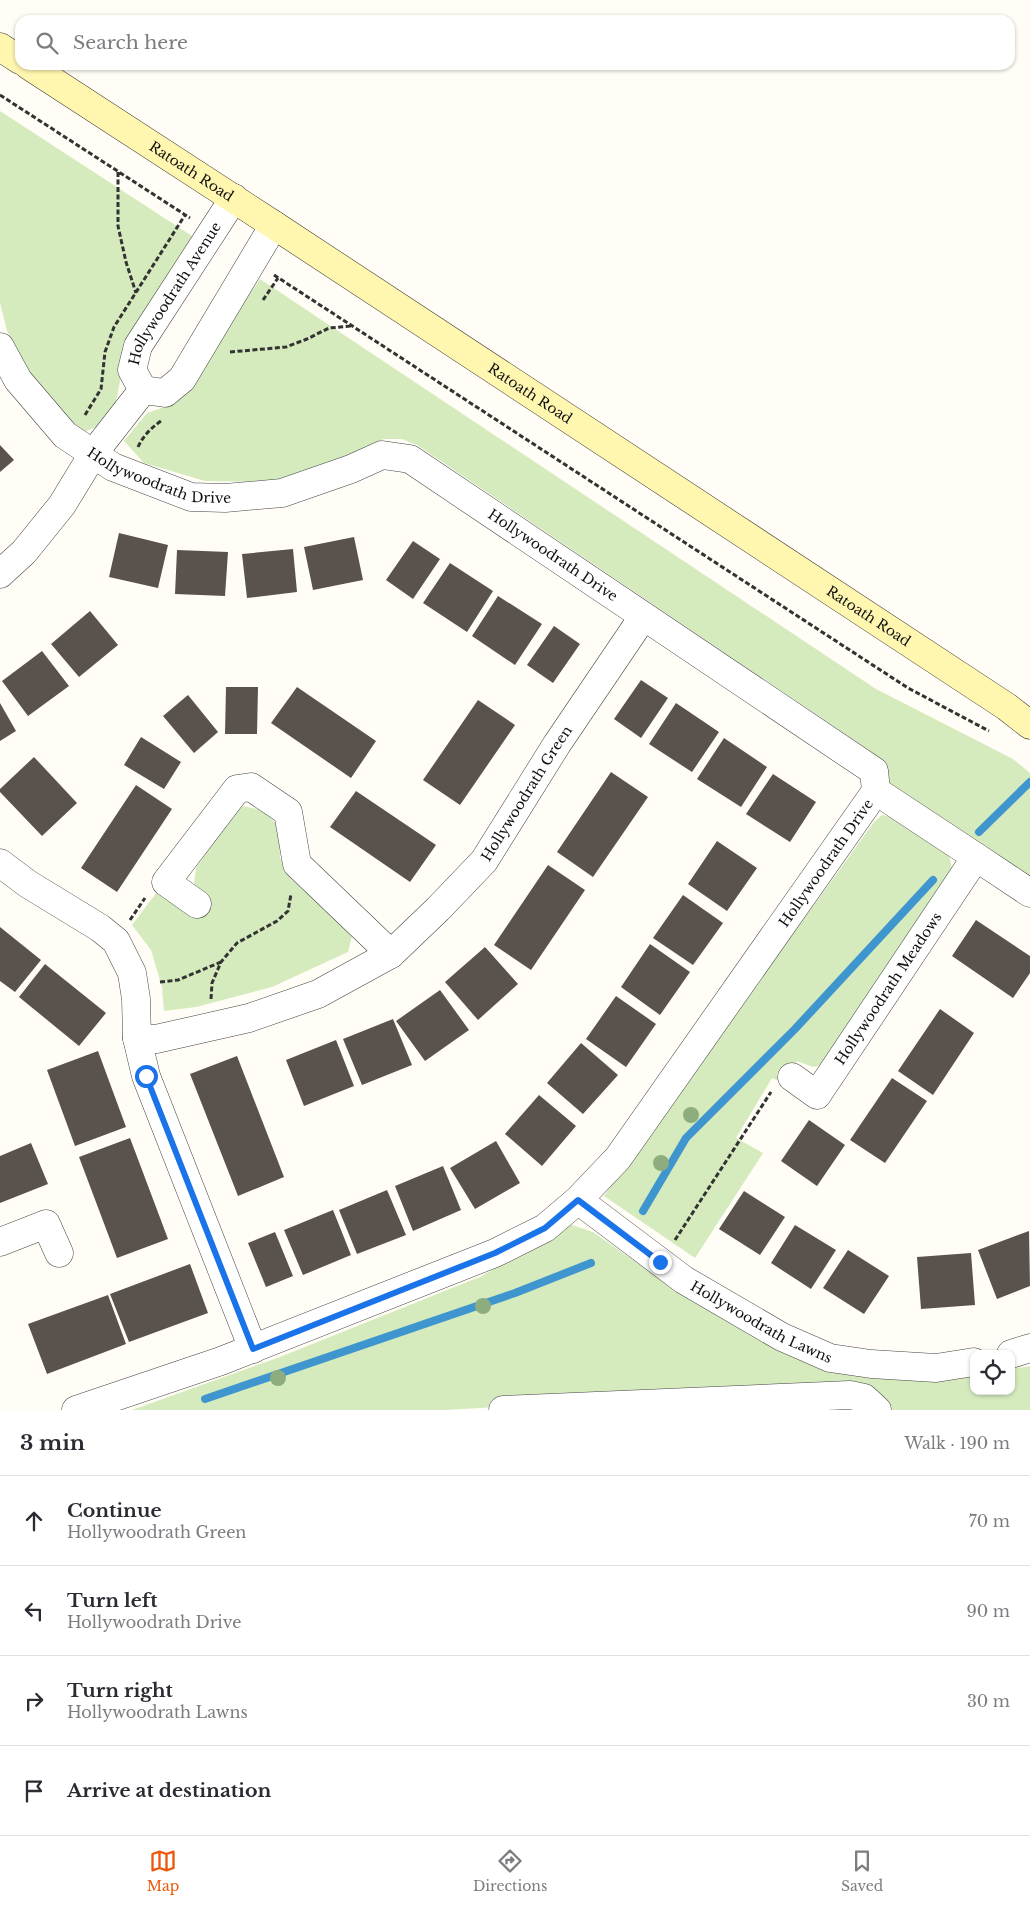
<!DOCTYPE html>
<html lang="en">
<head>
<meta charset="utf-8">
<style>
	:root { --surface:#fff; --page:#f2f2f3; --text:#2b2b33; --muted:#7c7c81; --line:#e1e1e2; --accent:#ea580c }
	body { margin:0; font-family:"Libre Baskerville",serif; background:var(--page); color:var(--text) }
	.controls { position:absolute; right:15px; bottom:15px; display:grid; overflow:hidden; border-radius:10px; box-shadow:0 1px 4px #0004 }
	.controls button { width:45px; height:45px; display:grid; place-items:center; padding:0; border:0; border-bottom:1px solid var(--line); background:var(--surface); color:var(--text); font:25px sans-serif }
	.stop { position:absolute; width:15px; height:15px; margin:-11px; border:4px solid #1a73e8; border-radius:50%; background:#fff }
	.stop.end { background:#1a73e8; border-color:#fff; box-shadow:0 1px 5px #0008 }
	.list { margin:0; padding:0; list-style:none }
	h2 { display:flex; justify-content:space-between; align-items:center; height:65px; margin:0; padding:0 20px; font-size:21px }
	h2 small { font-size:16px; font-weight:400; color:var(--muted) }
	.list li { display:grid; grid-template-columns:32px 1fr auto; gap:15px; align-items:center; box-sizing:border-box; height:90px; padding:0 20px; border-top:1px solid var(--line) }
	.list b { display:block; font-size:19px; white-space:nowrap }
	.list p { margin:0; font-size:16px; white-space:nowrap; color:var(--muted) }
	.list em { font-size:16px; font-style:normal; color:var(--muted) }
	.icon { flex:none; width:28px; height:28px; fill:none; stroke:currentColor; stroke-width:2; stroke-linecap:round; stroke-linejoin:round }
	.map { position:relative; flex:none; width:1030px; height:1410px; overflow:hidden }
	.search { position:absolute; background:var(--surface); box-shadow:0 1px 4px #0004; left:15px; right:15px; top:15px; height:55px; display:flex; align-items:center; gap:12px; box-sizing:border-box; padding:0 18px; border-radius:15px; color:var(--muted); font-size:19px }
	.sheet { height:425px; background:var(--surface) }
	nav { display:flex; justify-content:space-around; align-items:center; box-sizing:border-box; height:70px; border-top:1px solid var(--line); background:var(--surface); font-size:14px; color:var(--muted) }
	nav a { display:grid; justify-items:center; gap:2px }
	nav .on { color:var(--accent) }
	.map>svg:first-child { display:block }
</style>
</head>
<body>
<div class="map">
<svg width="1030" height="1410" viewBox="0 0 1030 1410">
	<rect width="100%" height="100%" fill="#fffdf5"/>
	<path fill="#d5ebbd" d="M0,111l192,125v11l-68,115 -8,39 -13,23 -19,8 -22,-16 -31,-42 -24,-43 -7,-28z
		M260,279l616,410 137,70 17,14v106l-143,-96 -4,-21 -14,-12 -452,-305 -15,-6h-18l-49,23 -61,20 -69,-1 -61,-18 -20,-22 23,-28 26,-9z
		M243,806l19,4 17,16 1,32 12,22 33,29 27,27 -4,16 -76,35 -76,20 -32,4 -2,-24 -11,-37 -19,-25 25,-33 37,25 12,-20 -12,-13 2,-16 36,-53z
		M882,815l9,2 58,38 4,18 -130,192 -10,2 -16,-6 -16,21 -9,-4 -36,60 27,15 -68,105 -91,-62 270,-374z
		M569,1224l24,8 95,67 98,55 80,24 85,1 23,-4v16h37v-22l19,-3v44h-149l-44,-23 -392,23h-313l148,-53 202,-81z"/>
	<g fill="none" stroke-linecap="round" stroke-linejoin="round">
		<path stroke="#3f96cf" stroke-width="8" d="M979,832l51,-50
			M643,1211l43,-73 109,-109 138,-149
			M205,1399l310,-106 76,-30"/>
	</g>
	<path fill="#5a524d" d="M0,445l14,15 -14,12z
		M119,533l49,12 -10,43 -49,-11z
		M354,537l9,43 -50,10 -9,-43z
		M413,541l27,18 -27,40 -27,-19z
		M293,549l4,43 -50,6 -5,-44z
		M177,550l51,2 -3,44 -50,-2z
		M450,563l43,28 -26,41 -44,-29z
		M498,596l44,28 -27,41 -43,-29z
		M90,611l28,34 -39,32 -28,-33z
		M554,626l26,18 -27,39 -26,-18z
		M42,651l27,35 -41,30 -26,-35z
		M641,680l27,18 -27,40 -27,-19z
		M226,687h32l-1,47h-32z
		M297,687l79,54 -25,37 -80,-55z
		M188,695l30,37 -24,21 -31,-37z
		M478,700l37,25 -55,80 -37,-25z
		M0,703l16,28 -16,10z
		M676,703l43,29 -27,40 -43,-28z
		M141,737l40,25 -17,27 -40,-24z
		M724,738l43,29 -26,40 -44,-28z
		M34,757l43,46 -35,33 -42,-44v-3z
		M611,772l37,25 -55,80 -36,-25z
		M773,774l43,28 -26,40 -44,-28z
		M136,785l36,24 -55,83 -36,-24z
		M356,791l80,54 -26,37 -80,-55z
		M717,841l40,27 -30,43 -39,-27z
		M548,865l37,25 -54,80 -37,-25z
		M683,895l40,28 -30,42 -40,-27z
		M976,920l54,36v17l-17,25 -61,-42z
		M0,927l41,33 -26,32 -15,-11z
		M650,944l40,28 -30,43 -39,-28z
		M485,947l33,37 -40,36 -33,-38z
		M45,964l61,49 -27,33 -60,-49z
		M440,990l29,40 -44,31 -29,-40z
		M616,996l40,28 -30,43 -40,-28z
		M940,1009l34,24 -41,62 -35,-24z
		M393,1019l19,46 -50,20 -19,-46z
		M336,1040l18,46 -50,20 -18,-46z
		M581,1043l37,32 -35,39 -36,-31z
		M98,1051l28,76 -51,19 -28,-76z
		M237,1056l47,121 -46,19 -48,-122z
		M892,1078l35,23 -42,62 -35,-23z
		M539,1095l37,31 -34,40 -37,-32z
		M809,1120l36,25 -28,41 -36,-25z
		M130,1138l38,101 -51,19 -38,-101z
		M496,1141l24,42 -45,26 -25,-41z
		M31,1143l17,41 -48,19v-47z
		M443,1166l18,44 -48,21 -18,-45z
		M387,1190l19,45 -49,19 -18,-44z
		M744,1191l41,26 -25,38 -41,-26z
		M333,1210l18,45 -48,20 -19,-45z
		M795,1225l41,25 -25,39 -40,-26z
		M1029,1231l1,55 -33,13 -19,-49z
		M275,1232l18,44 -27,11 -18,-44z
		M848,1250l41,26 -25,38 -41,-26z
		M971,1253l4,52 -54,4 -4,-52z
		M190,1264l18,49 -79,29 -19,-48z
		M108,1295l18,49 -79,30 -19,-50z"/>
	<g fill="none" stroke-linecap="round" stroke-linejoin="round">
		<defs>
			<g id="street">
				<path id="s1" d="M0,347l18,33 47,55 48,32 78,30 34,1 57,-5 69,-24 31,-14 28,4 464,312 2,20 -258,367 -40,42 -33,28 -50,25 -274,108 -145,49"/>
				<path id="s2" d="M143,390l-11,-20 6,-24 96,-148"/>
				<path d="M143,390l22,3 17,-14 92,-154"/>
				<path d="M0,574l24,-22 38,-47 31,-51 50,-64"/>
				<path d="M876,791l100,66"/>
				<path d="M0,863l28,21 72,44 16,13 16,32 4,26 1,39 9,38 107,273"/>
				<path d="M197,904l-31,-22 71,-93 14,-2 37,25 9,52 94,90"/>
				<path id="s3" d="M137,1038l19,1 93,-21 69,-24 73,-40 47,-45 46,-48 73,-117 86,-127"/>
				<path id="s4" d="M792,1077l25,18 159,-238 54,36"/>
				<path id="s5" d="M578,1200l106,80 98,57 48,21 41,6 65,4 38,-6"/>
				<path d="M0,1242l46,-18 13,29"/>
				<path d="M1011,1354l19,-6"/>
				<path d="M503,1410l347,-15 14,3 13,12"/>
			</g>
			<g id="secondary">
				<path d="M0,47l20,13"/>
				<path id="s6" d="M28,65l246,160 733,482 23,18"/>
			</g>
		</defs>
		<use href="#street" stroke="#444" stroke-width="29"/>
		<use href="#secondary" stroke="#333" stroke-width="29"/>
		<path stroke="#333" stroke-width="3" stroke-dasharray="5 2.5" stroke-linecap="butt" d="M0,95l190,123
			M118,172v54l8,36 10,31
			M274,275l634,413 81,43
			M263,300l15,-22
			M230,352l56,-5 21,-8 22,-11 22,-2
			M85,415l16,-26 4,-37 9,-25 71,-112
			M138,447c5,-11 13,-19 23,-26
			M130,920l15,-22
			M160,982l18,-2 43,-18
			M211,999l1,-16 9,-21 16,-19 40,-22 11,-10 3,-17
			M675,1240l96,-148"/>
		<use href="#street" stroke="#fff" stroke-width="28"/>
		<use href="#secondary" stroke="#fff6b0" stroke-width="28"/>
	</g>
	<g fill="#8dad7f">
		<circle cx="691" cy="1115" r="8"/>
		<circle cx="661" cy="1163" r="8"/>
		<circle cx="483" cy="1306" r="8"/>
		<circle cx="278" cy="1378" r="8"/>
	</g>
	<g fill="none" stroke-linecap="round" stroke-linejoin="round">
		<path stroke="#1a73e8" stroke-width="6" d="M146,1076l107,273 242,-96 50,-25 33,-28 82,62"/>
	</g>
	<g text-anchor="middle" stroke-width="5" stroke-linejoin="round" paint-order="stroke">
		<g font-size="14" fill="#111" stroke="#fff">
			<text dy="5" stroke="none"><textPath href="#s6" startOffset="195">Ratoath Road</textPath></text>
			<text dy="5" stroke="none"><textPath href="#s2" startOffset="111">Hollywoodrath Avenue</textPath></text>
			<text dy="5" stroke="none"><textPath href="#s6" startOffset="600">Ratoath Road</textPath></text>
			<text dy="5" stroke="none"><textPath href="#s1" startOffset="215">Hollywoodrath Drive</textPath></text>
			<text dy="5" stroke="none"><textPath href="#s1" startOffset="650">Hollywoodrath Drive</textPath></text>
			<text dy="5" stroke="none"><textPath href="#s6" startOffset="1005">Ratoath Road</textPath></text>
			<text dy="5" stroke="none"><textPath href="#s3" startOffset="482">Hollywoodrath Green</textPath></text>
			<text transform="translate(826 863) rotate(-55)" y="5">Hollywoodrath Drive</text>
			<text dy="5" stroke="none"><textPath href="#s4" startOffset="159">Hollywoodrath Meadows</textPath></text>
			<text dy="5" stroke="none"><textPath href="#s5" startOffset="221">Hollywoodrath Lawns</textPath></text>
		</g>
	</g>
</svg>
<div class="controls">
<button><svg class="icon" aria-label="locate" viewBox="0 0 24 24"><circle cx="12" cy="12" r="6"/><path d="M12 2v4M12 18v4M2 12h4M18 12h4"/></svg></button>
</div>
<div class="stop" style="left:146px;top:1076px"></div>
<div class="stop end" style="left:660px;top:1262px"></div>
<div class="search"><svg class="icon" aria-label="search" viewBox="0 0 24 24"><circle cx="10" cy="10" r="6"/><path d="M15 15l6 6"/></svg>Search here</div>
</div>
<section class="sheet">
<h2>3 min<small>Walk · 190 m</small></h2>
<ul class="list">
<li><svg class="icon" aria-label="ahead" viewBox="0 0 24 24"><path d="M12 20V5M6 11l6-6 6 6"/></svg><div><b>Continue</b><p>Hollywoodrath Green</p></div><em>70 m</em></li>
<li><svg class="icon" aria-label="left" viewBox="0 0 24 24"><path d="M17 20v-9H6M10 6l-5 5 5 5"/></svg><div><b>Turn left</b><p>Hollywoodrath Drive</p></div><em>90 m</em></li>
<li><svg class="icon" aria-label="right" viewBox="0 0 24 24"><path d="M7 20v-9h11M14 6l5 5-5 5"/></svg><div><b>Turn right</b><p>Hollywoodrath Lawns</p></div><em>30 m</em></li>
<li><svg class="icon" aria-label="arrive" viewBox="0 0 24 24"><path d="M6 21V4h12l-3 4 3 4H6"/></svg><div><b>Arrive at destination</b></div></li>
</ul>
</section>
<nav>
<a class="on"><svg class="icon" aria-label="map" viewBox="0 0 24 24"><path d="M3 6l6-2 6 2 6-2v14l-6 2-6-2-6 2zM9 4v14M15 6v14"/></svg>Map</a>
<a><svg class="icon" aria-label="directions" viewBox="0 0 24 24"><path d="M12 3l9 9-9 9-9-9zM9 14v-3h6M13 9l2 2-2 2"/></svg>Directions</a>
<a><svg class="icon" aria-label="saved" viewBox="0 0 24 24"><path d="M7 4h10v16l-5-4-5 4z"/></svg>Saved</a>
</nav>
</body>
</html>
